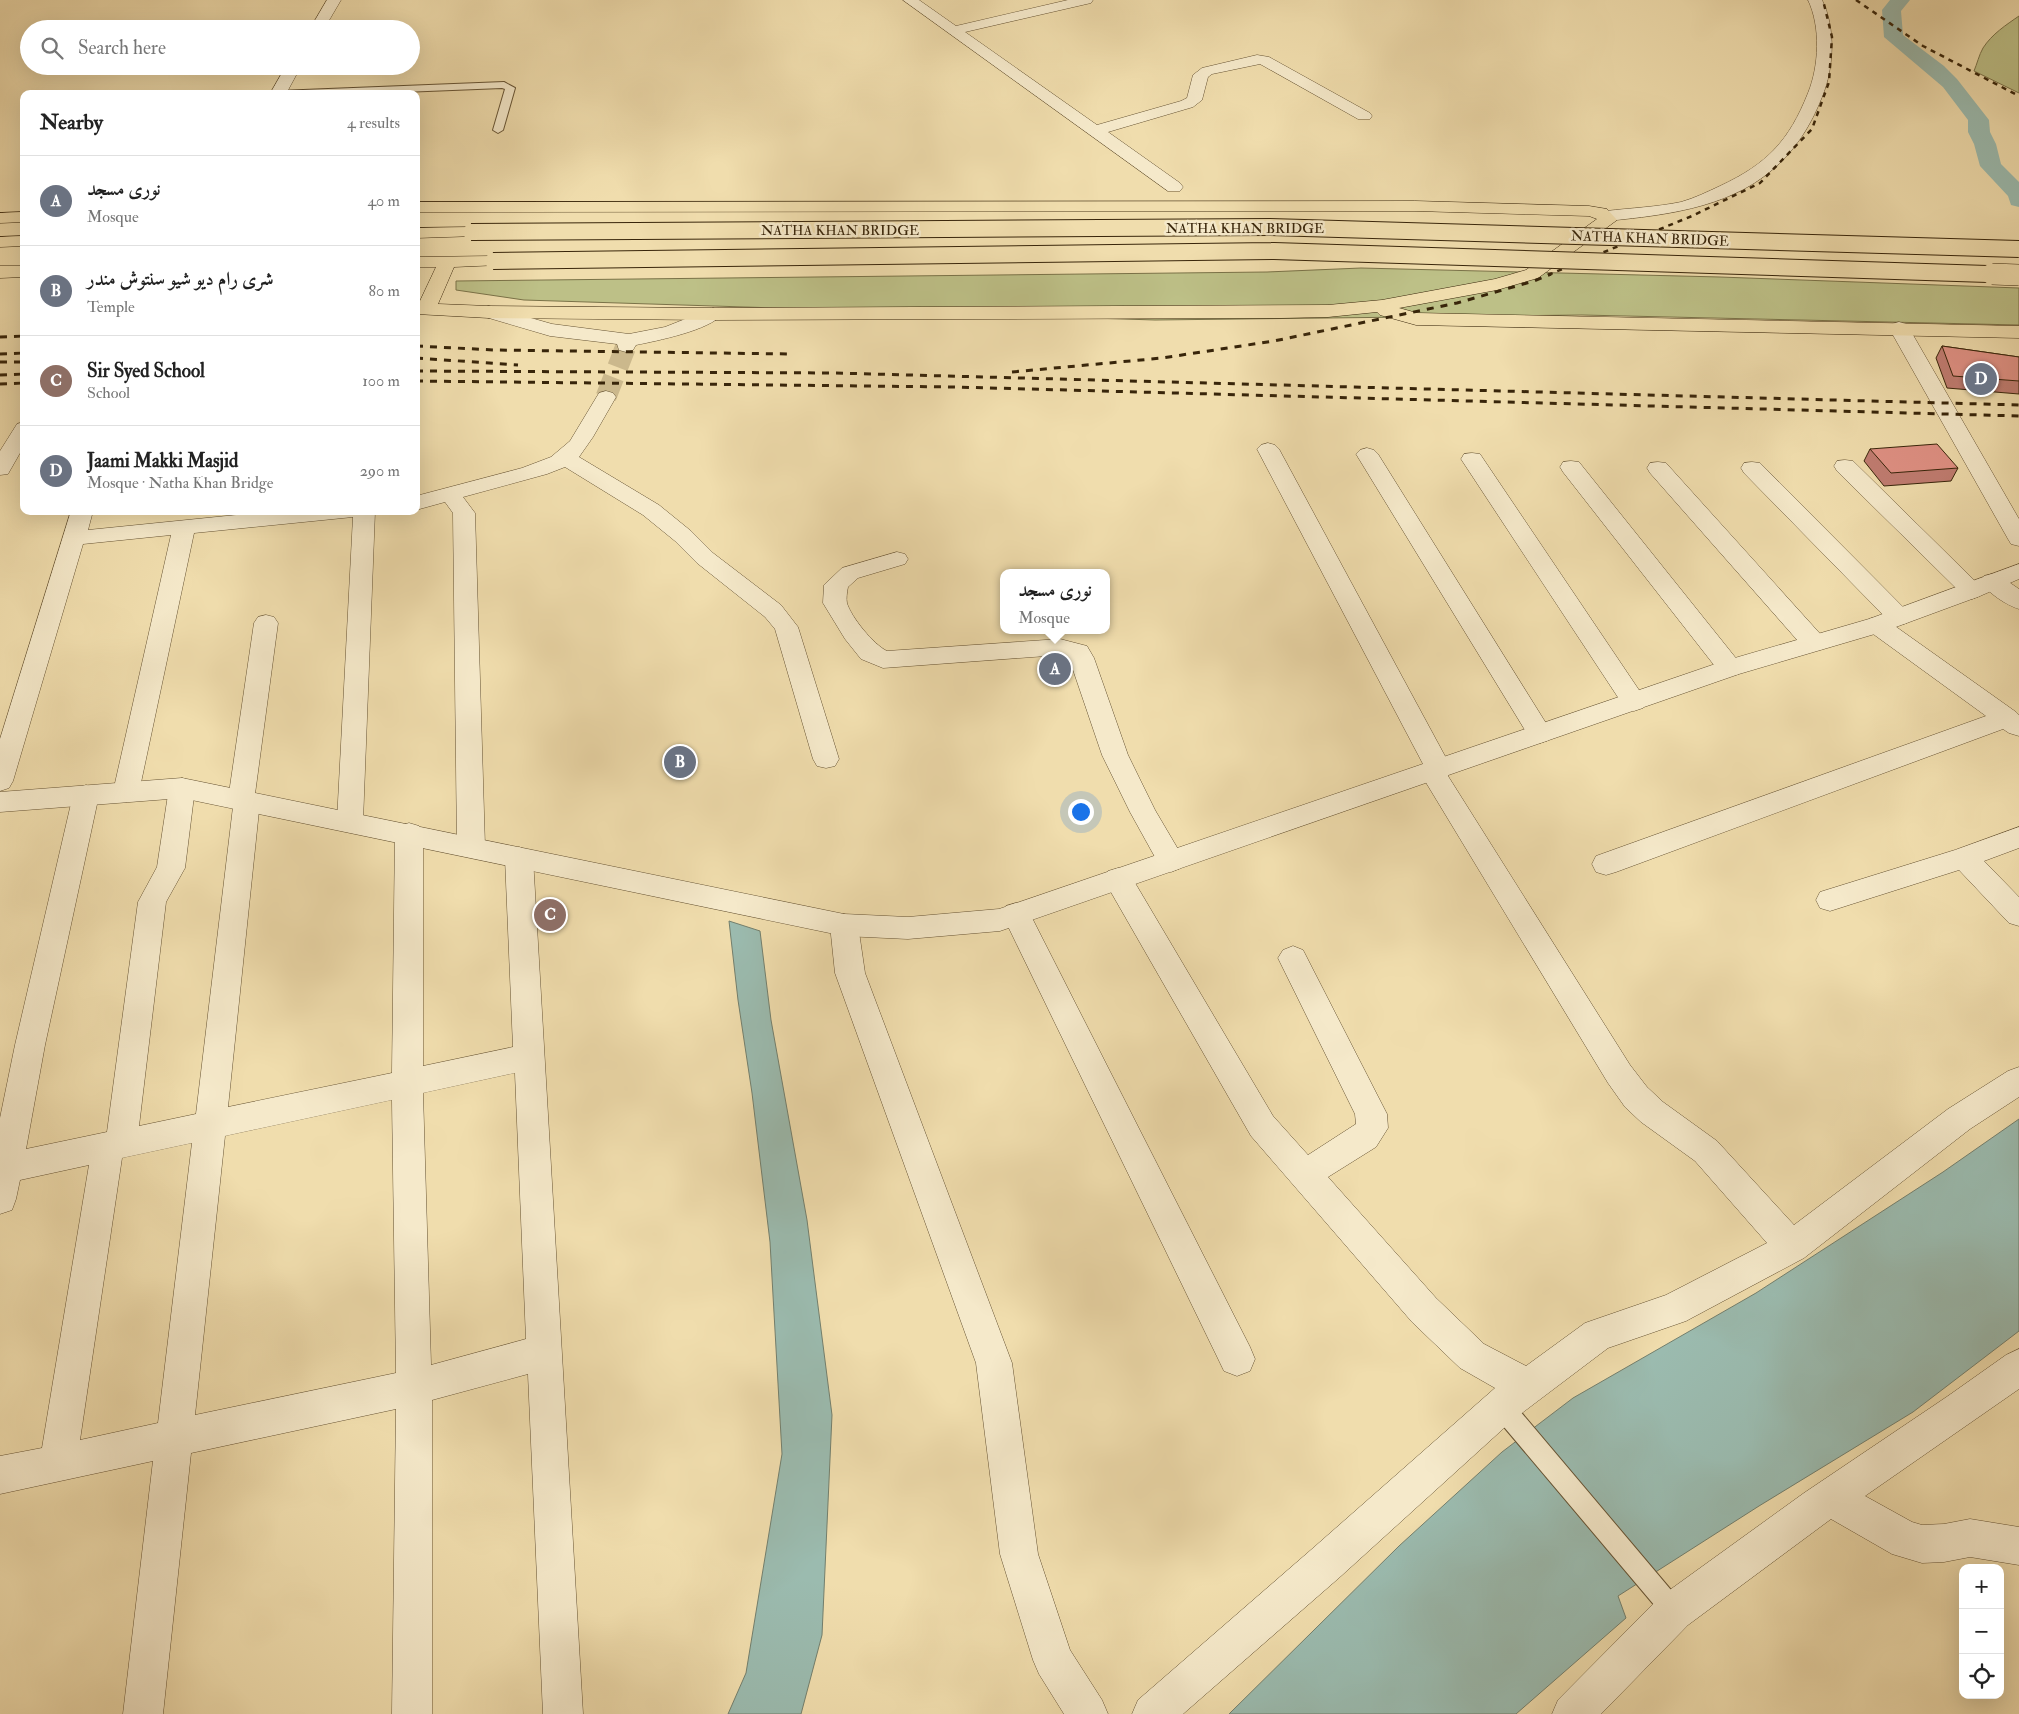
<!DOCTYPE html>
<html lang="en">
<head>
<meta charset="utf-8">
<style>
	:root { --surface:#fff; --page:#f2f2f2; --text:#222; --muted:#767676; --line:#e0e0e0; --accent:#111827 }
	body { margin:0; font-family:"IM FELL Double Pica",Amiri,serif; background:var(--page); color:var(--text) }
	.controls { position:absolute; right:15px; bottom:15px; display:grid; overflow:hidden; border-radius:10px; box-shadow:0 5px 20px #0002 }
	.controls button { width:45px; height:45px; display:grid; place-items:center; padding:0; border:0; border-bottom:1px solid var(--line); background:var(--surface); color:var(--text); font:25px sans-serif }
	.you { position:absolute; left:1080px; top:811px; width:18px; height:18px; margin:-12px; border:4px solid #fff; border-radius:50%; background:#1a73e8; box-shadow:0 0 0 8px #1a73e833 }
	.badge { display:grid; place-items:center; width:32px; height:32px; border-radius:50%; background:var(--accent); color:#fff; font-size:16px; font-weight:700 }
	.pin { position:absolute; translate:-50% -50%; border:2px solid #fff; box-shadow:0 1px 5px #0006 }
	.popup { position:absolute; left:1000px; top:569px; width:110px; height:65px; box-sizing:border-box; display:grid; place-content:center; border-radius:10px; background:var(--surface); filter:drop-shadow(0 1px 4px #0005); font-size:16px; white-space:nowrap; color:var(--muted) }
	.popup b { font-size:19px; color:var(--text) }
	.popup::after { content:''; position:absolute; left:50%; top:100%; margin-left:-10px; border:10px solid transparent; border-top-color:var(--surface) }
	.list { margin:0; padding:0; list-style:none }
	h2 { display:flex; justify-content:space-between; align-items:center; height:65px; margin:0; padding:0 20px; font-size:21px }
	h2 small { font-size:16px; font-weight:400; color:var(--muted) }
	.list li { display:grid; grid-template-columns:32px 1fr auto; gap:15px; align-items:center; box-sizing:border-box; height:90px; padding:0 20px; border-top:1px solid var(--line) }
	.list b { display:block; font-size:19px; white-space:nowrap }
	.list p { margin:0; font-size:16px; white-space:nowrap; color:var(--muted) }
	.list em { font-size:16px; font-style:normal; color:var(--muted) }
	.icon { flex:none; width:28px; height:28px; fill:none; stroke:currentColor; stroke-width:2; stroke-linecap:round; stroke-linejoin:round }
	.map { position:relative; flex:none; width:2019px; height:1714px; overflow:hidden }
	.search { position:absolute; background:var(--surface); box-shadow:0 5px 20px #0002; left:20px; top:20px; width:400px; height:55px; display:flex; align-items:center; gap:12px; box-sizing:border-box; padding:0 18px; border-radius:28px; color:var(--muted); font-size:19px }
	.panel { position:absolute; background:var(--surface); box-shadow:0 5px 20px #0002; left:20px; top:90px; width:400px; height:425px; border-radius:10px }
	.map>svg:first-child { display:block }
</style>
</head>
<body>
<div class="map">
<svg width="2019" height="1714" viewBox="0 0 2019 1714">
	<rect width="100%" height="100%" fill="#f0ddad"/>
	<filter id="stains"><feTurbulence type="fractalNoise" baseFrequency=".004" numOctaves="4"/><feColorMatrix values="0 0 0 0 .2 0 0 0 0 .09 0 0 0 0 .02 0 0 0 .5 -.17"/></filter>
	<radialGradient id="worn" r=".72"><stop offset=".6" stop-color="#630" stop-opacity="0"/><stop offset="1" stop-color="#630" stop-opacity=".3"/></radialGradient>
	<path fill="#bdc087" stroke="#7a7248" d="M2019,16v77l-45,-22c3,-7 5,-16 9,-23 9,-14 23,-23 36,-32z
		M1361,268l359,9 299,11v37l-437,-10 -427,5 -631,-20 -68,-10v-9l811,-9z"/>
	<path fill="#9bbbaf" stroke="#737f6d" d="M729,921l31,10 11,89 36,200 25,195 -10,220 -21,79h-73l18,-41 36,-219 -12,-212 -18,-149 -14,-93z
		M2019,1119v212l-106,81 -154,94 -141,90 8,22 -110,96h-287l170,-168 103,-94 71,-54 183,-105 187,-121z"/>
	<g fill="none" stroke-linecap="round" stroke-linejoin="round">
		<path fill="#9bbbaf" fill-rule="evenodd" d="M1890,0h20l-9,11 2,24 41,31 13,13 32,41 1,12 6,12 5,20 18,18v25l-8,-2 -3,-9 -28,-30 -6,-22 -6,-12v-12l-25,-33 -59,-50 -2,-27z"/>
		<path stroke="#cbb88c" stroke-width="21" stroke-dasharray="21 11" stroke-linecap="butt" d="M606,397l20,-51"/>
		<defs>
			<path id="service" d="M504,82l11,6 -12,42 -5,3 -5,-3 12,-41 -3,-1 -149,6h-79l4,-3z
				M1501,1395l8,3 173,205 4,8 -4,8 -8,4 -8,-4 -173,-205 -3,-8 3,-8z"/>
			<path id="minor" d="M327,0h14l-17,29h-14z
				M903,0h16l37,26 112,-26h25l-2,3 -126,29 132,93 84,-24 6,-3 6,-23 9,-7 55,-13 12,2 101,56 2,3 -2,3h-12l-98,-55 -48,10 -4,3 -6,23 -9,7 -85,25 72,51 3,4 -3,4h-12z
				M1808,0h14c14,28 12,68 0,97 -39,100 -119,115 -216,124l-6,-1 -3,-4 3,-4 6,-1c25,-3 51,-4 75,-9 14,-4 26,-10 39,-16 47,-22 69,-45 88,-93 11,-27 13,-66 0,-93z
				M286,66h15l-15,28h-16z
				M489,306l63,18 77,10 36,-7 48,-19 7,2 2,4c-11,16 -66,27 -86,31l-3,5 -7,2 -7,-2 -2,-6 -67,-8 -68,-20 -2,-4 2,-4z
				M606,391l7,2 3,4 -23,40 -14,20 80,48 32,26 22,22 68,52 17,22 41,132 -4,7 -9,2 -9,-2 -4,-7 -38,-130 -10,-12 -68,-54 -22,-22 -32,-26 -78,-48 -18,7 -84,23 12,16 10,334 -4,7 -10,3 -10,-3 -4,-7 -4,-334 -8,-11 -29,8v-14l106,-28 29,-11 19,-16 29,-48z
				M24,422v24l-16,28 -8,1v-24l17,-27z
				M1268,443l7,2 4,4 173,320 -4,7 182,289 17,22 16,15 54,39 77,84 154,-116 60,-38 11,-4v30l-49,32 -166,129 -118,63 -78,27 -94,71 -174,158 -157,137h-51l6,-14 174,-151 183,-161 -35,-20 -48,-46 -161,-186 -143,-249 -4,-8 4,-8 10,-3 10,3 145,245 35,39 48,-31 -1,-10 -77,-156 5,-8 10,-4 10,4 84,164 1,14 -12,19 -48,30 108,121 48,46 42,22 59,-43 81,-28 101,-52 -72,-82 -54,-39 -16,-15 -17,-24 -189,-312 4,-7 -166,-315 4,-4z
				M1367,448l7,2 4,4 171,274 4,6 -4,6 -9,3 -9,-3 -175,-286 4,-4z
				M1472,453l8,1 163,242 4,6 -4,6 -9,3 -9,-3 -164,-249 3,-5z
				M1845,460l8,1 127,125 4,5 -4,5 -8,3 -8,-3 -127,-125 -3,-5 3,-5z
				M1571,461l8,1 160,200 3,6 -3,6 -9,2 -9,-2 -158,-202 -3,-5 3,-5z
				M1658,462l8,1 157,174 3,6 -3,6 -9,2 -9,-2 -155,-176 -3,-5 3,-5z
				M1752,462l8,1 147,148 4,6 -4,6 -8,2 -8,-2 -147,-150 -3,-5 3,-5z
				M71,511h22l-5,19 188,-19h99l-12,310 -3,7 -10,3 -10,-3 -3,-7 16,-304 -159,16 -55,259 -4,7 -9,3 -9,-3 -4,-7 58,-257 -88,9 -70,237 -4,7 -9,3v-52z
				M897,552l8,2 3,5 -3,5 -47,14 -10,9c-1,5 -2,12 -1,16 4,14 27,42 40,48l173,-12 27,7 7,12 34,97 27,55 30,51 -4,7 -10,4 -10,-4 -31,-56 -28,-57 -33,-97 -9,-3 -177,13 -22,-9 -16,-20 -22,-36 1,-18 18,-17z
				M1992,574l8,2 19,13v20c-13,-4 -31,-16 -39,-28l4,-5z
				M266,615l8,2 4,6 -23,171 5,7 -32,306 164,-34 3,-240 4,-7 10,-3 10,3 4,7v233l90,-19 -8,-189 4,-7 10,-4 10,4 4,7 50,856h-40l-15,-340 -96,26v314h-40l4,-305 -205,44 -28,261h-40l30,-253 -153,33v-38l42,-8 47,-283 -69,15 -4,19 -4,11 -12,4v-96l15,-73 58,-250 4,-7 9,-3 9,3 4,7 -54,250 -19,104 81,-17 31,-230 19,-35 12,-79 4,-7 9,-3 9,3 4,7 -10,80 -19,34 -27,224 57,-12 37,-307 -5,-7 26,-177 4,-6zM515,1073l11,266 -95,26 -8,-272zM392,1100l4,273 -201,42 30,-279zM192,1143l-34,280 -78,17 42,-282z
				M1877,617l8,2 131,93 3,3v21l-10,-3 -6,-4 -387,143 -10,3 -10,-3 -4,-8 4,-8 390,-140 -117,-85 -4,-6 4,-6z
				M2019,827v21l-35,13 35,36v29l-10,-3 -50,-53 -129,41 -10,-3 -4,-8 4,-8 135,-42z
				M1016,903l10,3 224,441 5,12 -5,12 -13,5 -13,-5 -222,-457 4,-8z
				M844,914l10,3 4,8 7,48 147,390 26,191 32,96 32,50 6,14h-44l-25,-40 -6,-14 -33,-106 -24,-191 -141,-390 -5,-48 4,-8z
				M2019,1349v40l-154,107 47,26 10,3 22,-1 26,-5 49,8v38l-49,-8 -26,5 -22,1 -30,-9 -61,-35 -143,106 -87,89h-49l6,-14 102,-103 144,-104 144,-97 58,-41z"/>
			<path id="tertiary" d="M1899,322l7,2 3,4 110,191v27l-8,-2 -3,-5 -119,-211 3,-4z
				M2019,564v15l-39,17 -95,35 -146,43 -739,257 -92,8 -64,-3 -662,-138 -182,14v-20l182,-14 662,136 64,3 91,-8 722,-247 148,-43z"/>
			<path id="trunk" d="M1415,201l174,5 18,3 10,11 -79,58 -41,12 -98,18 18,5 602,13v12l-603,-13 -36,-10 -3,-3 -49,5 -47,1 -568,2 -224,-2 -73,-4v-12l3,1 17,-36h-20v-10l77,-1 6,1 3,4 -3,4 -45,2 -16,37 51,2 224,2 615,-3 54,-5 113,-21 31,-9 71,-51 -8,-3 -174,-5 -999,1v-10z
				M24,212v10l-24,1v-10z
				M471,227l6,1 3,4 -3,4 -61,2v-10z
				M24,236v10l-24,1v-10z
				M0,266h24v11l-24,1z"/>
		</defs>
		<use href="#service" stroke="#665333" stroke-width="2"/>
		<use href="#minor" stroke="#665333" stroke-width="1"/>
		<use href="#tertiary" stroke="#665333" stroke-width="1"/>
		<use href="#trunk" stroke="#38250a" stroke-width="1"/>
		<use href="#service" fill="#f5e9ca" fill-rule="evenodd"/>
		<use href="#minor" fill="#f5e9ca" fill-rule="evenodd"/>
		<use href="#tertiary" fill="#f5e9ca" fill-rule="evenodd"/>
		<use href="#trunk" fill="#f0ddad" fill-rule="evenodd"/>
		<path stroke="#38250a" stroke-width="2.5" stroke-dasharray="5 5" stroke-linecap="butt" d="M1856,0l67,46 96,50
			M1548,275l144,-59 68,-33 52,-54 17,-47 3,-45 -9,-37"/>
		<path stroke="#38250a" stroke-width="3" stroke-dasharray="7 7" stroke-linecap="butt" d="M0,337l24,-1
			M416,346l79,4 296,4
			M0,354l24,-1
			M416,358l102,7
			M0,362h24
			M416,371l420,2 1183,32
			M1012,372l150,-14 112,-17 183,-38 77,-22 17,-7
			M0,375l24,-1
			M416,381l539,6 1064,29
			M0,384l24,-1"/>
		<defs>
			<path id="trunk-bridge-far1" d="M471,232l799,-5 749,22
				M493,261l781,-10 745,24"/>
			<path id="trunk-bridge" d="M1992,274l27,1"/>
		</defs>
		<use href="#trunk-bridge-far1" stroke="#38250a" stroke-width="18" stroke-linecap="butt"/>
		<use href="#trunk-bridge" stroke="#38250a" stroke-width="22" stroke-linecap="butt"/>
		<use href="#trunk-bridge-far1" stroke="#f0ddad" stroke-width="16"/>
		<use href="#trunk-bridge" stroke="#f0ddad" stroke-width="21"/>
	</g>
	<path fill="#c17d72" stroke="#38250a" d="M1942,346l77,11v37l-72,-6 -11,-30z
		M1870,449l88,19 -7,13 -67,5 -20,-25z"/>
	<path fill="#e09185" stroke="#38250a" d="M1942,346l77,11v24l-66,-5z
		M1937,444l21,24 -67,5 -21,-24z"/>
	<g text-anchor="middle" stroke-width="5" stroke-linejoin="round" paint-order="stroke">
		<g font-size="14" fill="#38250a" stroke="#f5e9ca">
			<text x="1245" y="233">NATHA KHAN BRIDGE</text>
			<text x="840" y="235">NATHA KHAN BRIDGE</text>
			<text transform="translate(1650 238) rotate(2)" y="5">NATHA KHAN BRIDGE</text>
		</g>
	</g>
	<rect width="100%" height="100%" filter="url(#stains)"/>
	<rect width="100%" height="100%" fill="url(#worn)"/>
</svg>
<div class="controls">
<button>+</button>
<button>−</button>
<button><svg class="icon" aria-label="locate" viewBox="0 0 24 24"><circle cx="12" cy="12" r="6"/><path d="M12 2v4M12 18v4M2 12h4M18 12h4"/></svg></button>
</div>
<div class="you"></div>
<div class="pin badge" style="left:1055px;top:669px;background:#6b7280">A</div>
<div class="popup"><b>نوری مسجد</b>Mosque</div>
<div class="pin badge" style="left:680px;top:762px;background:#6b7280">B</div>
<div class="pin badge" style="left:550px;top:915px;background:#8d6e63">C</div>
<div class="pin badge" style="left:1981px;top:379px;background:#6b7280">D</div>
<div class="search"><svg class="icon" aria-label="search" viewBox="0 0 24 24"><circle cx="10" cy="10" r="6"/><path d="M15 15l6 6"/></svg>Search here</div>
<section class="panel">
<h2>Nearby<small>4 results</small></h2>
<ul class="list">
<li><span class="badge" style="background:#6b7280">A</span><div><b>نوری مسجد</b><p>Mosque</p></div><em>40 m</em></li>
<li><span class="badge" style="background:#6b7280">B</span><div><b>شری رام دیو شیو سنتوش مندر</b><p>Temple</p></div><em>80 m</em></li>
<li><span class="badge" style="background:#8d6e63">C</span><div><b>Sir Syed School</b><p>School</p></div><em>100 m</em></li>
<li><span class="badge" style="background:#6b7280">D</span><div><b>Jaami Makki Masjid</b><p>Mosque · Natha Khan Bridge</p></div><em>290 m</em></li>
</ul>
</section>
</div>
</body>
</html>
